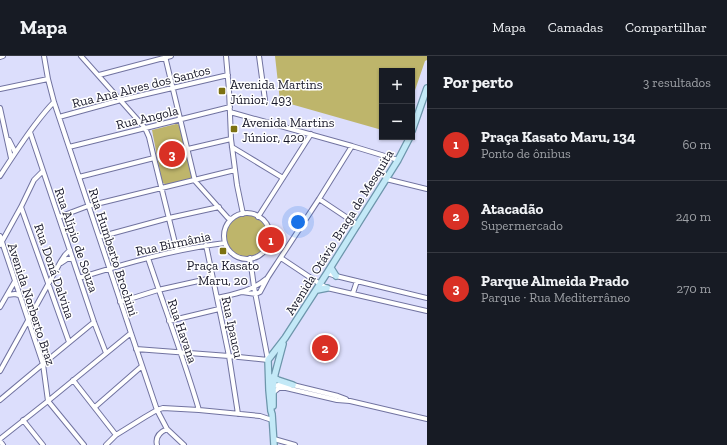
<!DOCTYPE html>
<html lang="pt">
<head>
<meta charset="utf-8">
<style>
	:root { --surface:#171b24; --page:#242831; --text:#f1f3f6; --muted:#9ea1a6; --line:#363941; --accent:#d93025 }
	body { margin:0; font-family:"Zilla Slab",serif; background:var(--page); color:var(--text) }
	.controls { position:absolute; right:12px; top:12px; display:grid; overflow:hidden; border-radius:0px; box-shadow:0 1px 3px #0004 }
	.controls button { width:36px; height:36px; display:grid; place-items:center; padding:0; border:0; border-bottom:1px solid var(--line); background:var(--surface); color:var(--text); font:20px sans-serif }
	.you { position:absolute; left:298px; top:166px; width:14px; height:14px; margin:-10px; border:3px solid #fff; border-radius:50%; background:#1a73e8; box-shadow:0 0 0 6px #1a73e833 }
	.badge { display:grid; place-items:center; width:26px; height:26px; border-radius:50%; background:var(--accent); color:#fff; font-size:13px; font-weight:700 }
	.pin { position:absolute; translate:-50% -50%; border:2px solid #fff; box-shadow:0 1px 4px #0006 }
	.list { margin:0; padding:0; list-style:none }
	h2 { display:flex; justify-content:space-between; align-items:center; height:52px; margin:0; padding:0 16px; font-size:17px }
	h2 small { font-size:13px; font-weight:400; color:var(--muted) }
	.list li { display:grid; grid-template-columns:26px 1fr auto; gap:12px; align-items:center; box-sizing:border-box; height:72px; padding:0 16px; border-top:1px solid var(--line) }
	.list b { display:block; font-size:15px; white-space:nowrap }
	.list p { margin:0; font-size:13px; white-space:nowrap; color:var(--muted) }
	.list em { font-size:13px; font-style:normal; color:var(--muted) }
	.map { position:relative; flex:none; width:427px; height:389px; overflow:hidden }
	header { display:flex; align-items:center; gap:24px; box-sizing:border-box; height:56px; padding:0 20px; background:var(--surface); border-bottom:1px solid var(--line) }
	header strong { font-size:19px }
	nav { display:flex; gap:22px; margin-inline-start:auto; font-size:14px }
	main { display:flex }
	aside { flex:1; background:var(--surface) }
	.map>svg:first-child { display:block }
</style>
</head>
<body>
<header>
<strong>Mapa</strong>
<nav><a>Mapa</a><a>Camadas</a><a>Compartilhar</a></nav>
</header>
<main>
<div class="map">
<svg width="427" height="389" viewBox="0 0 427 389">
	<rect width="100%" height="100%" fill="#dcdefc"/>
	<path fill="#beb56b" d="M275,0h152v4l-2,1 -13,38v-28h-30v59l-102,-29z
		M176,68l5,1 11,52 -2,3 -24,5 -4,-3 -10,-52z
		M224 180a22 22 0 1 1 44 0a22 22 0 1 1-44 0Z"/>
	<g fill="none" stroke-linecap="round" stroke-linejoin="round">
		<defs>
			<path id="minor" d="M44,0l4,23 6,23 77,231 26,77 10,19 17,16
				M81,0l64,72 4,9 5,21 23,93
				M165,0l30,125 33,37 3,1
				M226,0l3,34 2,49 6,46 6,29
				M259,0l6,44
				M0,1l3,-1
				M99,19l72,-19
				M0,33l48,-10
				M0,52l11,50
				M230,56l122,34 46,14
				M59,61l62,-17 107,-25
				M30,76l64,190 12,31
				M9,84l6,12
				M69,91l161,-40
				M232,91l51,31
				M188,93l43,-10
				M0,120c11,-17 22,-34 34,-50 6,-8 12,-16 20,-24
				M79,121l75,-19
				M386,123l41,10
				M319,143l39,26
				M21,151l48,135
				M224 180a23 23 0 1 1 46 0a23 23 0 1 1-46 0Z
				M59,161l29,-11 147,-36
				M258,161l53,-83
				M0,180l43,128 5,37 36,44
				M99,181l70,-19 50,-11
				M0,189l21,-38 13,-27 9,-9
				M206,189l23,111 9,58
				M148,202c17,51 36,101 51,152
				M281,202l39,26 7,4 100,23
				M61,207l6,-4h6
				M327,217l9,3 91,22
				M79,222c48,-15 96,-29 146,-35
				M242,236l14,2 4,-2 8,-15 51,-78 33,-53
				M353,237l4,-12
				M7,239l8,-1 4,1
				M217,242c17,-4 35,-7 49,-19
				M120,246l38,-12 54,-12
				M0,251l15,-26
				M169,265l50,-12
				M136,293l93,7 39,4 -14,-73 -4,-29
				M0,315l61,-110 4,-6 5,-5
				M73,324l43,55
				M272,332l1,-2 11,-2 9,1 45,11 8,3
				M274,336l5,-4h7l51,12 13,1 77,18
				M0,344l43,-36 51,-42
				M95,351l47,-41
				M23,364l20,25
				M0,383l48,-38 83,-68
				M274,383l21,6
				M0,385l3,4
				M106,389l10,-10 29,-18 12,-7 6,-2 36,2 61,6 12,4
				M157,389c-2,-8 3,-13 10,-16"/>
			<path id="major" d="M412,75l15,-43
				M331,212l5,8
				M317,234l10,-2
				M272,321l6,3 15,5
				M273,350v-20l2,-12 8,-30
				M274,389l-2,-31 -1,-3 -2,-21 -1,-30 17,-22 42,-65 71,-113 12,-23"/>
		</defs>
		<use href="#minor" stroke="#7173a0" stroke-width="6"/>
		<use href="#major" stroke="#6d96ab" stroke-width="8"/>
		<use href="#minor" stroke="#fff" stroke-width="4"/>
		<use href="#major" stroke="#c3e9f7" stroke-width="5.5"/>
	</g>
	<g fill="#7c7111" stroke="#fff" stroke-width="1.5">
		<rect x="218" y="31" width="8" height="8" rx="2"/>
		<rect x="230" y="69" width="8" height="8" rx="2"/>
		<rect x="219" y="191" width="8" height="8" rx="2"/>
	</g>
	<g text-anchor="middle" stroke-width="3" stroke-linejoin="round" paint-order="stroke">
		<g font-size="13" fill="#171729" stroke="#fff" text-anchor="start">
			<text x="230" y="33">Avenida Martins<tspan x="230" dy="15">Júnior, 493</tspan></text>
			<text x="242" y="71">Avenida Martins<tspan x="242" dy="15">Júnior, 420</tspan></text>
			<text x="223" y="214" text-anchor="middle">Praça Kasato<tspan x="223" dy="15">Maru, 20</tspan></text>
		</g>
		<g font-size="13" fill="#171729" stroke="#fff">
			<text transform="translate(141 30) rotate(-14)" y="5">Rua Ana Alves dos Santos</text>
			<text transform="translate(147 61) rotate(-14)" y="5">Rua Angola</text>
			<text transform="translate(339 176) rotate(-58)" y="5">Avenida Otávio Braga de Mesquita</text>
			<text transform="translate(77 184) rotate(71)" y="5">Rua Alípio de Souza</text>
			<text transform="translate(173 187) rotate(-12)" y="5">Rua Birmânia</text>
			<text transform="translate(114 196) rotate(72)" y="5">Rua Humberto Brochini</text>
			<text transform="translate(55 215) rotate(71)" y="5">Rua Doná Dalvina</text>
			<text transform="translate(32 248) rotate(72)" y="5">Avenida Norberto Braz</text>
			<text transform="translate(233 271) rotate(78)" y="5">Rua Ipaucu</text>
			<text transform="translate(183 275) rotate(71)" y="5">Rua Havana</text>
		</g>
	</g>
</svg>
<div class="controls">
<button>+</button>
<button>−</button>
</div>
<div class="you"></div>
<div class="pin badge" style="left:271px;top:184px">1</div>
<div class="pin badge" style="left:325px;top:292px">2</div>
<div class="pin badge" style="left:172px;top:98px">3</div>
</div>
<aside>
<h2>Por perto<small>3 resultados</small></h2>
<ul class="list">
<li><span class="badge">1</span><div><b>Praça Kasato Maru, 134</b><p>Ponto de ônibus</p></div><em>60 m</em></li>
<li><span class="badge">2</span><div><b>Atacadão</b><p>Supermercado</p></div><em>240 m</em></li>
<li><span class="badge">3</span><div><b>Parque Almeida Prado</b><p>Parque · Rua Mediterrâneo</p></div><em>270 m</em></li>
</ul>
</aside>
</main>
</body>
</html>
